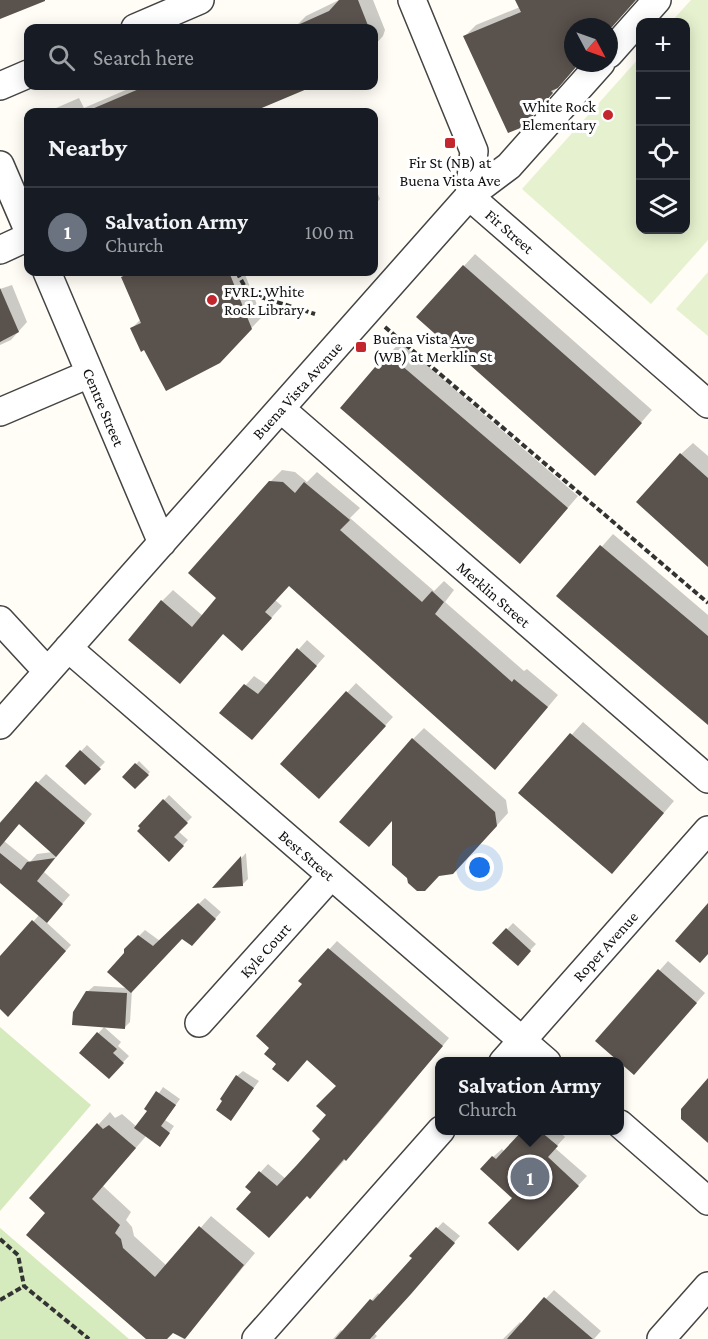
<!DOCTYPE html>
<html lang="en">
<head>
<meta charset="utf-8">
<style>
	:root { --surface:#171b24; --page:#20242c; --text:#f1f3f6; --muted:#9ea1a6; --line:#363941; --accent:#0b8043 }
	body { margin:0; font-family:"Crimson Pro",serif; background:var(--page); color:var(--text) }
	.controls { position:absolute; right:18px; top:18px; display:grid; overflow:hidden; border-radius:12px; box-shadow:0 3px 15px #0003 }
	.controls button { width:54px; height:54px; display:grid; place-items:center; padding:0; border:0; border-bottom:2px solid var(--line); background:var(--surface); color:var(--text); font:30px sans-serif }
	.compass { position:absolute; left:564px; top:18px; width:54px; height:54px; border-radius:50%; background:var(--surface); box-shadow:0 3px 15px #0003; rotate:131deg }
	.you { position:absolute; left:480px; top:868px; width:21px; height:21px; margin:-15px; border:4px solid #fff; border-radius:50%; background:#1a73e8; box-shadow:0 0 0 9px #1a73e833 }
	.badge { display:grid; place-items:center; width:39px; height:39px; border-radius:50%; background:var(--accent); color:#fff; font-size:20px; font-weight:700 }
	.pin { position:absolute; translate:-50% -50%; border:3px solid #fff; box-shadow:0 2px 6px #0006 }
	.popup { position:absolute; left:435px; top:1057px; width:189px; height:78px; box-sizing:border-box; display:grid; place-content:center; border-radius:12px; background:var(--surface); filter:drop-shadow(0 2px 4px #0005); font-size:20px; white-space:nowrap; color:var(--muted) }
	.popup b { font-size:22px; color:var(--text) }
	.popup::after { content:''; position:absolute; left:50%; top:100%; margin-left:-12px; border:12px solid transparent; border-top-color:var(--surface) }
	.list { margin:0; padding:0; list-style:none }
	h2 { display:flex; justify-content:space-between; align-items:center; height:78px; margin:0; padding:0 24px; font-size:26px }
	h2 small { font-size:20px; font-weight:400; color:var(--muted) }
	.list li { display:grid; grid-template-columns:39px 1fr auto; gap:18px; align-items:center; box-sizing:border-box; height:90px; padding:0 24px; border-top:2px solid var(--line) }
	.list b { display:block; font-size:22px; white-space:nowrap }
	.list p { margin:0; font-size:20px; white-space:nowrap; color:var(--muted) }
	.list em { font-size:20px; font-style:normal; color:var(--muted) }
	.icon { flex:none; width:33px; height:33px; fill:none; stroke:currentColor; stroke-width:2; stroke-linecap:round; stroke-linejoin:round }
	.map { position:relative; flex:none; width:708px; height:1339px; overflow:hidden }
	.search { position:absolute; background:var(--surface); box-shadow:0 3px 15px #0003; left:24px; top:24px; width:354px; height:66px; display:flex; align-items:center; gap:15px; box-sizing:border-box; padding:0 21px; border-radius:12px; color:var(--muted); font-size:22px }
	.panel { position:absolute; background:var(--surface); box-shadow:0 3px 15px #0003; left:24px; top:108px; width:354px; height:168px; border-radius:12px }
	.map>svg:first-child { display:block }
</style>
</head>
<body>
<div class="map">
<svg width="708" height="1339" viewBox="0 0 708 1339">
	<rect width="100%" height="100%" fill="#fffdf5"/>
	<path fill="#d5ebbd" d="M0,1027l91,78 -91,106z
		M0,1228l129,111h-129z"/>
	<path fill="#e6f2cf" d="M691,0h17v240l-57,64 -129,-115 118,-132v173h46v-208h-15z
		M708,272v64l-32,-27z"/>
	<path fill="#0003" fill-rule="evenodd" d="M339,0h34l12,30 -2,6 -9,10v-18h-80l12,-12z
		M517,0h118l-26,29v-2h-36v36h6l-45,51 -69,-78 11,-11 44,-18z
		M135,86h163l-9,9 -42,17h-200l32,-14 5,10z
		M374,185l6,14 -6,6z
		M475,254l177,156 -45,52 -143,-196z
		M129,272h115l18,45 -32,33 -98,-22 9,-9 -18,-42z
		M12,285l15,37 -16,18 -11,5v-56z
		M400,342l178,154 -46,54 -190,-142z
		M693,443l15,13v109l-27,-111z
		M282,470l13,2 12,10 10,-10 43,36 -10,10 84,73 10,-10 10,9 -9,12 79,69 3,-2 31,26 -52,62 -217,-172 -14,15 7,6 -29,32 -29,-5 -33,38 -29,-70 11,-11 30,26 15,-18 52,-116z
		M613,534l95,81v108l-150,-127z
		M307,640l18,16 -64,73 -40,-16 33,-37 13,9z
		M356,683l37,34 -65,71 -46,-25z
		M583,722l91,79 -50,59 -104,-67z
		M424,728l82,72 2,13 -43,48 -72,-42 20,-80z
		M87,745l18,17 -20,21 -18,-17z
		M139,761l11,11 -15,15 -11,-10z
		M46,774l46,40 -48,58 26,23 -24,27 25,23 -57,64 -14,-2v-48l40,-45 -40,-33v-59zM20,823l33,29 -16,2 -7,8 -26,-21z
		M169,795l23,22 -14,14 10,9 -19,20 -29,-34z
		M246,853l2,26 -6,6 -27,1z
		M205,898l16,14 -23,26 -16,-1 -50,53 -2,32 -6,6 -37,-36 7,-6 33,2 -2,-38 20,-20 15,11z
		M513,923l23,21 -13,14 -29,-15z
		M337,941l112,97 -70,85 -61,66 -11,5 -60,-7 21,-23 18,15 36,-41 16,-53 -31,-27 -29,6 26,-80 -4,-3z
		M668,961l37,32 -62,71 -46,-23z
		M104,1027l17,15 -3,4 11,10 -14,15 -34,-19z
		M243,1071l16,10 -28,38 6,-43z
		M163,1087l17,12 -15,21 9,6 -9,13 -18,-4 -44,51 28,26 -5,8 6,7 2,9 33,30 44,-50 44,37 -71,86 -11,-7 -6,7h-19l-101,-126 -16,-15 79,-86 5,6 7,-4 15,13z
		M524,1130h34l7,7 -10,11 32,28 -60,64 -13,-43 -21,-40 9,-8 3,3z
		M443,1222l17,14 -86,97 3,3 -3,3h-41l8,-9 2,2 35,-39 2,2 34,-37 -3,-2z
		M554,1290l47,41 -7,8h-91l17,-17 2,2z"/>
	<path fill="#5a524d" d="M0,0h45v1l-45,18z
		M339,0h19l11,28h-78l38,-17z
		M515,0h121l-24,27h-39v36h3v4l-18,21 -7,3 2,2 -30,34 -15,6 -45,-97 58,-24z
		M146,86h168l-62,26h-167z
		M463,265l179,158 -47,53 -179,-159z
		M133,272h96l23,57 -32,34 -54,28 -22,-41 -3,2 -11,-24 11,-5 -20,-46z
		M0,288l19,44 -19,10z
		M387,353l181,155 -48,56 -180,-156z
		M680,453l28,25v89l-72,-65z
		M269,481l14,1 12,11 9,-11 46,38 -10,10 82,72 10,-11 12,11 -9,12 77,68 2,-3 34,28 -53,63 -206,-184 -24,26 7,6 -30,33 -19,-17 -43,50 -52,-44 33,-40 31,27 24,-29 -28,-25z
		M600,545l108,91v89l-152,-129z
		M297,648l20,18 -65,74 -33,-27 25,-29 14,10z
		M346,691l40,35 -67,73 -39,-35z
		M570,733l94,80 -52,61 -94,-81z
		M412,738l83,74 2,14 -44,48 -14,2 -14,15h-8l-9,-8 -1,-5 -15,-13v-44l-23,26 -30,-25z
		M80,750l21,19 -16,16 -20,-19z
		M135,763l14,12 -14,14 -13,-12z
		M36,781l49,42 -29,34 -37,-33 -19,23v-24z
		M163,799l25,24 -14,14 10,9 -15,16 -32,-31 3,-3 -2,-2z
		M0,853l21,17 6,-8 28,-4 -18,23 26,23 -16,19 -47,-40z
		M241,856l2,30 -31,2z
		M198,903l18,16 -24,27 -10,-7 -51,54 -24,-21 17,-19v-4l14,-14 15,11z
		M708,903v51l-8,9 -25,-22z
		M32,920l34,31 -58,66 -8,-8v-53z
		M506,928l25,23 -13,15 -26,-23z
		M328,948l115,98 -97,115 -2,-2 -34,40 -3,-3 -38,42 -33,-29 15,-17 -6,-5 14,-16 18,15 19,-20 24,-27 -8,-8 14,-16 -10,-9 20,-20 -29,-26 -19,22 -16,-13 4,-5 -12,-10 5,-6 -13,-12 46,-52 -4,-3z
		M658,969l39,34 -63,72 -39,-34z
		M86,991l41,2 -2,36 -53,-4 1,-13z
		M97,1032l20,17 -4,4 11,10 -15,16 -30,-26z
		M236,1075l18,13 -23,33 -15,-11 6,-9 -2,-2z
		M708,1078v65l-27,-24v-10z
		M156,1091l20,14 -15,21 9,7 -10,14 -26,-19 13,-17 -3,-2z
		M97,1123l6,6 6,-4 27,23 -44,51 28,26 -5,8 6,6 2,9 32,29 44,-51 45,39 -59,74 -12,-6 -6,6h-21l-120,-104 19,-22 -16,-15z
		M522,1131h18l18,15 -10,11 31,29 -61,65 -30,-28 24,-25 -32,-29 12,-13 4,3z
		M436,1227l19,16 -44,51 -41,45h-35l35,-40 3,2 39,-43 -3,-2z
		M544,1297l49,42h-86z"/>
	<g fill="none" stroke-linecap="round" stroke-linejoin="round">
		<defs>
			<path id="minor" d="M412,0l62,151 -5,45
				M135,28l65,-28
				M609,54l48,-54
				M0,86l28,-12
				M0,165l28,65
				M469,196l239,208
				M0,250l28,-13
				M47,272l115,271
				M281,409l427,370
				M0,412l89,-38
				M0,620l47,51
				M68,648l479,414
				M0,725l469,-529 40,-30 92,-103
				M199,1023l132,-147
				M503,1062l205,-232
				M620,1124l88,77
				M256,1339l185,-209
				M661,1339l47,-53"/>
		</defs>
		<use href="#minor" stroke="#444" stroke-width="30"/>
		<path stroke="#333" stroke-width="4" stroke-dasharray="6 3" stroke-linecap="butt" d="M237,272l11,21 67,21
			M348,272l2,3
			M385,327l323,276
			M0,1239l18,16 6,31 65,53
			M0,1300l24,-14"/>
		<use href="#minor" stroke="#fff" stroke-width="27"/>
	</g>
	<g fill="#c4262e" stroke="#fff" stroke-width="2">
		<circle cx="608" cy="115" r="6"/>
		<rect x="444" y="137" width="12" height="12" rx="3"/>
		<circle cx="212" cy="300" r="6"/>
		<rect x="355" y="341" width="12" height="12" rx="3"/>
	</g>
	<g text-anchor="middle" stroke-width="6" stroke-linejoin="round" paint-order="stroke">
		<g font-size="16" fill="#111" stroke="#fff" text-anchor="start">
			<text x="596" y="112" text-anchor="end">White Rock<tspan x="596" dy="18">Elementary</tspan></text>
			<text x="450" y="168" text-anchor="middle">Fir St (NB) at<tspan x="450" dy="18">Buena Vista Ave</tspan></text>
			<text x="224" y="297">FVRL: White<tspan x="224" dy="18">Rock Library</tspan></text>
			<text x="373" y="344">Buena Vista Ave<tspan x="373" dy="18">(WB) at Merklin St</tspan></text>
		</g>
		<g font-size="16" fill="#111" stroke="#fff">
			<text transform="translate(510 231) rotate(41)" y="6">Fir Street</text>
			<text transform="translate(297 390) rotate(-48)" y="6">Buena Vista Avenue</text>
			<text transform="translate(104 407) rotate(67)" y="6">Centre Street</text>
			<text transform="translate(494 594) rotate(41)" y="6">Merklin Street</text>
			<text transform="translate(307 855) rotate(41)" y="6">Best Street</text>
			<text transform="translate(605 946) rotate(-48)" y="6">Roper Avenue</text>
			<text transform="translate(265 950) rotate(-48)" y="6">Kyle Court</text>
		</g>
	</g>
</svg>
<div class="controls">
<button>+</button>
<button>−</button>
<button><svg class="icon" aria-label="locate" viewBox="0 0 24 24"><circle cx="12" cy="12" r="6"/><path d="M12 2v4M12 18v4M2 12h4M18 12h4"/></svg></button>
<button><svg class="icon" aria-label="layers" viewBox="0 0 24 24"><path d="M12 4l9 5-9 5-9-5zM3 14l9 5 9-5"/></svg></button>
</div>
<svg class="compass" viewBox="-18 -18 36 36"><path d="M0-13l5 13h-10z" fill="#e53935"/><path d="M0 13l5-13h-10z" fill="#9ea1a6"/></svg>
<div class="you"></div>
<div class="pin badge" style="left:530px;top:1177px;background:#6b7280">1</div>
<div class="popup"><b>Salvation Army</b>Church</div>
<div class="search"><svg class="icon" aria-label="search" viewBox="0 0 24 24"><circle cx="10" cy="10" r="6"/><path d="M15 15l6 6"/></svg>Search here</div>
<section class="panel">
<h2>Nearby<small></small></h2>
<ul class="list">
<li><span class="badge" style="background:#6b7280">1</span><div><b>Salvation Army</b><p>Church</p></div><em>100 m</em></li>
</ul>
</section>
</div>
</body>
</html>
